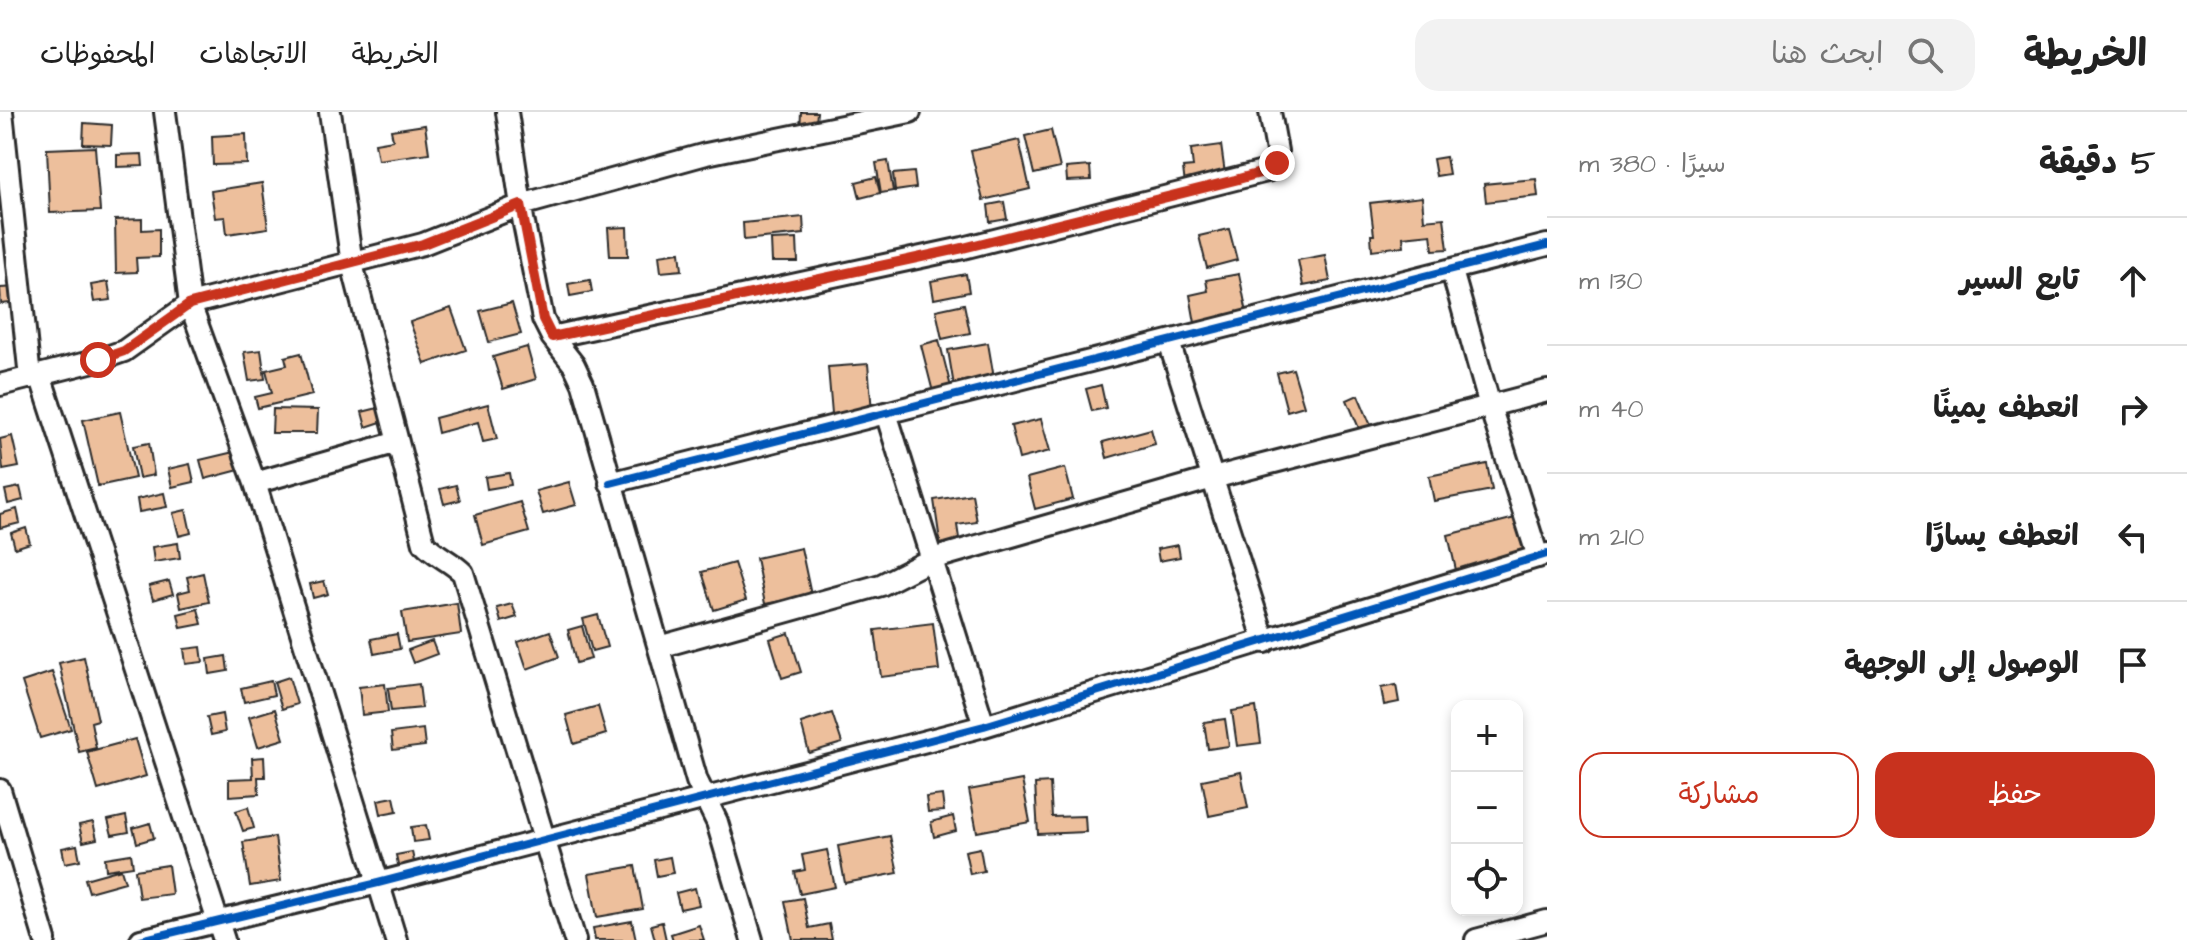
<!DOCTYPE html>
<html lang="ar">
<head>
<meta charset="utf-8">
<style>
	:root { --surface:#fff; --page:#f2f2f2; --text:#222; --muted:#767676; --line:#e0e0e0; --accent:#c8321e }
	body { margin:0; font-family:"Architects Daughter","Playpen Sans Arabic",sans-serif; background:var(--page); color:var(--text); direction:rtl }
	.controls { position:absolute; right:24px; bottom:24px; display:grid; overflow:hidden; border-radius:16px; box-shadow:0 4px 12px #0003 }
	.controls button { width:72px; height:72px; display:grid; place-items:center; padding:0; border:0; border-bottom:2px solid var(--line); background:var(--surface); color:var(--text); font:40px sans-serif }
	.stop { position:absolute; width:24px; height:24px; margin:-18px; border:6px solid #c8321e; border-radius:50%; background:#fff }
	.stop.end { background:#c8321e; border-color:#fff; box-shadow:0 2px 8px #0008 }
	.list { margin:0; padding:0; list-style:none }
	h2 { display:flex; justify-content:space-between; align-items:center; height:104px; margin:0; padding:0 32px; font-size:34px }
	h2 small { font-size:26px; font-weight:400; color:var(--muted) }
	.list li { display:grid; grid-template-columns:52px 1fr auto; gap:24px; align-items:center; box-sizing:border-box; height:128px; padding:0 32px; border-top:2px solid var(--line) }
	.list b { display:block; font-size:30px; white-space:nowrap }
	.list em { font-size:26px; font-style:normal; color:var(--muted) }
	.actions { display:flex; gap:16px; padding:24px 32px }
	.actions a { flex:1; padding:18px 0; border:2px solid var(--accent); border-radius:24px; text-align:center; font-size:28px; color:var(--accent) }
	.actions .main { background:var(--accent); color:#fff }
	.icon { flex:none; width:44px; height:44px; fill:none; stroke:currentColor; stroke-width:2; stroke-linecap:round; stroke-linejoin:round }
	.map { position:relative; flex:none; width:1547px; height:828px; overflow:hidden; direction:ltr }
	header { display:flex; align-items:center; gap:48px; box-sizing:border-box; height:112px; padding:0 40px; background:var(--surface); border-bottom:2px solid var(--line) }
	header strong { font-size:38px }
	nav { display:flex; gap:44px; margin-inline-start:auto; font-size:28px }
	.search { width:560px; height:72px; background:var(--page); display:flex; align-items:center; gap:20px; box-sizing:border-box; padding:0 28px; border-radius:24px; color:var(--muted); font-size:30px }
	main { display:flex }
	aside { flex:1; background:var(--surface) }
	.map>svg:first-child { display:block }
</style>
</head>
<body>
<header>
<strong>الخريطة</strong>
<div class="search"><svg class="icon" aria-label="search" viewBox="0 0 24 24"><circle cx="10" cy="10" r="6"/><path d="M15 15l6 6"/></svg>ابحث هنا</div>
<nav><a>الخريطة</a><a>الاتجاهات</a><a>المحفوظات</a></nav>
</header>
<main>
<aside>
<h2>5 دقيقة<small>سيرًا · 380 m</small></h2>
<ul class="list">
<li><svg class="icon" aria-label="ahead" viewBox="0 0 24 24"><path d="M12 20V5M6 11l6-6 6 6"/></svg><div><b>تابع السير</b></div><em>130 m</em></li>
<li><svg class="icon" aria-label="right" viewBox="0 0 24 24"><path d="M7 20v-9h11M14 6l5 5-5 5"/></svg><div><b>انعطف يمينًا</b></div><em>40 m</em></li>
<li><svg class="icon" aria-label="left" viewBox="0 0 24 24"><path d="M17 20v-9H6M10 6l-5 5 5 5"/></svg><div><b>انعطف يسارًا</b></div><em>210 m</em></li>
<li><svg class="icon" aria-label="arrive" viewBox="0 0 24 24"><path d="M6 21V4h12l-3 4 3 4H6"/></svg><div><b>الوصول إلى الوجهة</b></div></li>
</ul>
<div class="actions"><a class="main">حفظ</a><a>مشاركة</a></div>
</aside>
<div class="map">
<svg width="1547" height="828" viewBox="0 0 1547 828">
	<rect width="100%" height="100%" fill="#fff"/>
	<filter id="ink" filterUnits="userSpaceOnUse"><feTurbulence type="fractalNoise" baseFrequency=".0125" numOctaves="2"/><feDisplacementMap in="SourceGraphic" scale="16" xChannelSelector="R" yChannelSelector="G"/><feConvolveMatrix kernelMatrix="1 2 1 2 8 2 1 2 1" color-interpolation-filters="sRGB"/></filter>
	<g filter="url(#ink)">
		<path fill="#edbf9c" stroke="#2b2b2b" stroke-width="2" d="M801,0h16l-2,22 -15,-1z
			M84,11l28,2 -1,20 -28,-1z
			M425,13l4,28 -51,7 -3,-17 18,-3 -2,-10z
			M1051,18l9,38 -26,6 -9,-38z
			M246,22l1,30 -34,1 -1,-29z
			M1019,28l11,49 -47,11 -12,-49z
			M1221,33l5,36 -41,4 -2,-17 10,-1 -2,-18z
			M95,35l5,64 -50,2 -3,-64z
			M142,42l1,12 -26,1v-12z
			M1446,45l3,17 -13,2 -3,-17z
			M888,49l5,30 -12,2 -5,-30z
			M1090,54l1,14 -24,1 -1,-13z
			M914,60l2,16 -21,3 -2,-17z
			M876,65l4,16 -20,5 -4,-16z
			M1536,67l2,17 -52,6 -2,-18z
			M262,71l6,45 -41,6 -2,-17 -10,1 -4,-27z
			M1422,85l2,23 20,-2 4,31 -15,1 -2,-16 -28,3 1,9 -32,4 -1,-15h3l-4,-32z
			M1004,90l3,17 -17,3 -2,-17z
			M803,105l1,17 -60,6 -1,-17z
			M142,107v11l17,-1v28l-23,1 1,14 -21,1 -1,-53z
			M627,115l1,29h-18l-2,-28z
			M1229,117l8,31 -30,8 -8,-32z
			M797,127l1,23h-26l-1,-22z
			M680,140l2,18 -21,2 -2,-17z
			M1325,143l5,26 -27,5 -5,-26z
			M966,162l3,18 -35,7 -3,-18z
			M1239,162l8,39 -52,10 -5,-28 18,-4 -2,-11z
			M590,168l2,12 -22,4 -2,-12z
			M108,170l3,18 -17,2 -3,-17z
			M18,175l2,15 -19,2 -1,-16z
			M512,191l9,31 -32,8 -9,-31z
			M964,192l6,29 -28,6 -6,-29z
			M451,196l15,42 -41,14 -15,-42z
			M939,228l14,55 -18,5 -14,-55z
			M988,231l7,41 -40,8 -7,-42z
			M527,235l9,32 -33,10 -10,-32z
			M261,238l4,29 -16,2 -5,-29z
			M301,241l11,42 -54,13 -3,-11 17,-4 -6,-23 21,-5 -2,-8z
			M868,252l4,47 -40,3 -4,-47z
			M1293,257l11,37 -17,5 -10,-38z
			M1101,273l5,23 -14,3 -6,-22z
			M1358,283l14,33 -11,5 -14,-33z
			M488,292l9,35 -14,3 -5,-20 -40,11 -3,-15z
			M378,296l3,14 -15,5 -4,-15z
			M273,297l45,1 -1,23h-45z
			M120,300l15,66 -37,8 -15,-66z
			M1041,307l9,32 -31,8 -8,-33z
			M1151,317l4,15 -48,14 -4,-16z
			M12,324l7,31 -16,3 -3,-31z
			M149,331l5,32 -15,3 -6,-32z
			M238,339l5,18 -38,10 -5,-19z
			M190,352l4,18 -22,5 -4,-18z
			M1487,352l5,26 -58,11 -5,-25z
			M1065,356l8,31 -38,10 -8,-31z
			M509,361l2,12 -24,4 -2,-12z
			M569,370l7,23 -33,9 -7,-23z
			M456,373l4,15 -16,4 -4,-15z
			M20,375l3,13 -15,4 -3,-14z
			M164,381l3,14 -28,5 -2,-13z
			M972,382l5,28 -20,3 3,20 -19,3 -7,-48z
			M520,390l9,30 -46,13 -8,-30z
			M17,397l3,14 -20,5v-14z
			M186,398l5,23 -12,3 -6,-23z
			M1519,405l9,36 -72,17 -8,-35z
			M26,416l4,15 -15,5 -4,-15z
			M178,431l2,15 -26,4 -2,-15z
			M1178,433l2,12 -21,4 -2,-12z
			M801,436l10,47 -46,9 -9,-46z
			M734,451l12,37 -32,10 -12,-38z
			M203,461l6,29 -28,6 -3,-15 12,-3 -3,-13z
			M169,469l4,13 -20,6 -4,-14z
			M324,469l4,13 -15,4 -3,-14z
			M457,491l4,31 -54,8 -5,-30z
			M512,492l5,13 -16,5 -4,-14z
			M198,497l4,15 -21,4 -3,-14z
			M598,503l9,32 -15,4 -9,-32z
			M933,511l6,47 -58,7 -6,-47z
			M582,514l9,33 -15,4 -8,-33z
			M550,519l9,26 -32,12 -9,-27z
			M789,521l12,39 -19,6 -12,-39z
			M397,522l3,15 -26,5 -3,-15z
			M432,529l5,13 -24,9 -5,-13z
			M201,535l2,15 -17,2 -2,-15z
			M226,544l2,15 -18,3 -2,-15z
			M84,545l14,63 -7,2 5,26 -17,4 -20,-89z
			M52,560l19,57 -31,9 -18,-56z
			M289,565l8,27 -15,5 -8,-27z
			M271,569l3,14 -30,7 -3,-14z
			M385,572l3,28 -26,3 -3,-28z
			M419,572l3,24 -31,3 -3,-23z
			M1396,573l3,17 -15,3 -3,-17z
			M598,594l8,28 -32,10 -8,-29z
			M1256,595l5,36 -24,3 -5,-35z
			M275,597l9,30 -26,8 -9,-30z
			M832,601l10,30 -33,10 -8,-30z
			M222,602l3,18 -14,3 -4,-18z
			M1225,607l4,27 -21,3 -4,-27z
			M423,617l2,17 -32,4 -2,-17z
			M135,627l11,37 -48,14 -11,-38z
			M264,645l1,20h-7l1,17 -30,2v-17l24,-1 -1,-20z
			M1241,660l7,36 -39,8 -7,-36z
			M1022,668l8,42 -53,10 -8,-42z
			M1050,671l2,34 33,-1 1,16 -48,2 -3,-50z
			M942,683l2,16 -16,1 -2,-15z
			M394,685l3,14 -16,3 -3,-14z
			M248,695l6,21 -11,3 -7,-20z
			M126,704l3,16 -17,3 -4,-15z
			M953,704l3,15 -22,6 -3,-15z
			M93,710l4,17 -14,3 -4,-17z
			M150,711l4,15 -17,5 -4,-15z
			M426,713l3,15 -16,2 -2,-15z
			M890,724l8,37 -53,10 -7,-37z
			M275,725l6,44 -31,5 -7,-44z
			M77,733l3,15 -15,3 -3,-15z
			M980,736l4,23 -14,3 -5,-23z
			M827,738l8,37 -35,7 -5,-22 10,-2 -3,-15z
			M412,740l3,14 -16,3 -3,-14z
			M131,742l2,12 -27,4 -1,-12z
			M670,745l3,16 -16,3 -3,-16z
			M168,753l4,29 -33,4 -4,-28z
			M635,754l8,43 -46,8 -8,-43z
			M121,757l4,13 -36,10 -4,-13z
			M695,776l4,17 -19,4 -4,-16z
			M803,786l6,30 20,-4 3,16h-39l-8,-39z
			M632,809l4,19h-41l-2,-12z
			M662,810l4,18h-11l-4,-15z
			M699,813l5,15h-31l-2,-6z"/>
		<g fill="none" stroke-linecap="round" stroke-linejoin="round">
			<defs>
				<path id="street" d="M2,0l28,266
					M165,0l25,192 65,179 141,457
					M330,0l22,152 72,279c12,13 27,18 39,30l112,367
					M507,0l16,107 20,100 9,18 22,28 9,19 114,397 20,41 35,118
					M1452,159l38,135 48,151
					M552,225l411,-89 304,-77 10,-8v-12l-7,-39
					M1169,230l96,300
					M40,263l184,565
					M0,273l98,-25 26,-9 66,-47 233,-60 98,-39 185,-51 204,-42
					M886,301l98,313
					M255,371l143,-41
					M610,371l937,-238
					M659,535l222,-62 51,-26 281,-81 334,-87
					M0,678l45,150
					M141,828l237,-57 606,-157 563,-172
					M1476,828l71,-19"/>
			</defs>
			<use href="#street" stroke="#2b2b2b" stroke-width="26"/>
			<use href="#street" stroke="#fff" stroke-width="20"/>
			<defs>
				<path id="cycleway" d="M610,371l937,-238
					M141,828l237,-57 606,-157 563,-172"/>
			</defs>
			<use href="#cycleway" stroke="#fff" stroke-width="13"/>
			<use href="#cycleway" stroke="#0057b8" stroke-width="8"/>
		</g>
	</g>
	<g fill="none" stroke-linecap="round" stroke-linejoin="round" filter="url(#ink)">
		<path stroke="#c8321e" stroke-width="10" d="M98,248l26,-9 66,-47 233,-60 98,-39 22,114 9,18 411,-89 272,-68 32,-9 10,-8"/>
	</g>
</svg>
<div class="controls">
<button>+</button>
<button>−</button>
<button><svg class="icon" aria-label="locate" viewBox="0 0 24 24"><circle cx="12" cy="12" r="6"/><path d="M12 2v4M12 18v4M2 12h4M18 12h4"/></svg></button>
</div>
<div class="stop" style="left:98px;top:248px"></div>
<div class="stop end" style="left:1277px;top:51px"></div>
</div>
</main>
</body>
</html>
